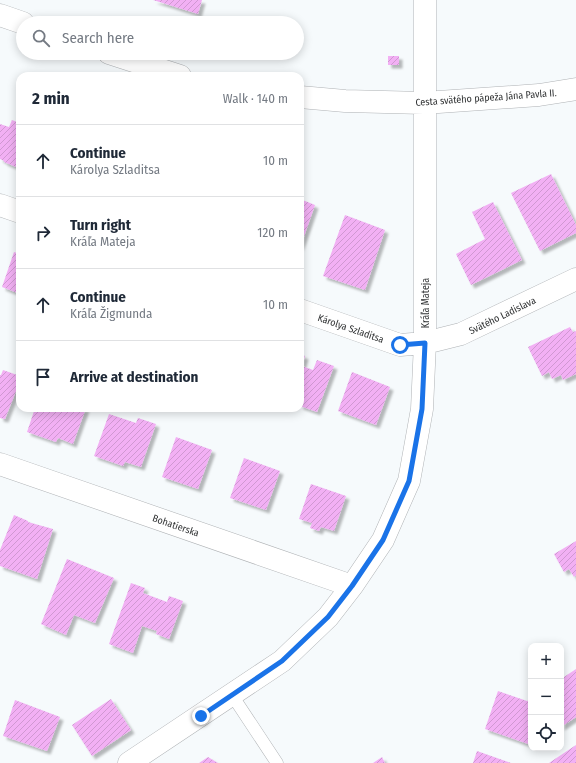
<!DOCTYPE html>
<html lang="en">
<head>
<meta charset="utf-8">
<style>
	:root { --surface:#fff; --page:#f6f6f7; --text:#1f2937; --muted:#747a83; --line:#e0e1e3 }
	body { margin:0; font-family:"Fira Sans Condensed",sans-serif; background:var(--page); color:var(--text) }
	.controls { position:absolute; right:12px; bottom:12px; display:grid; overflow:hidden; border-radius:8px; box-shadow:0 2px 10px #0003 }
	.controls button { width:36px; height:36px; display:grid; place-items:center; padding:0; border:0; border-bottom:1px solid var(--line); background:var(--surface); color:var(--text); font:20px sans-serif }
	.stop { position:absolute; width:12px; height:12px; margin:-9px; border:3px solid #1a73e8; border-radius:50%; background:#fff }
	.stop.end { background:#1a73e8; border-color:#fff; box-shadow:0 1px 4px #0008 }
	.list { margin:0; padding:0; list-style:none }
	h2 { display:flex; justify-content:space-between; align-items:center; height:52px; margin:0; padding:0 16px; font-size:17px }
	h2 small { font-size:13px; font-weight:400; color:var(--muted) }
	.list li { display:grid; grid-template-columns:26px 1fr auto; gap:12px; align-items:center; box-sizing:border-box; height:72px; padding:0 16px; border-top:1px solid var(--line) }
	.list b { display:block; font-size:15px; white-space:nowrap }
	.list p { margin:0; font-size:13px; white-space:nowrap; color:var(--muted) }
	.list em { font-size:13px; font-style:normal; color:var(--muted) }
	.icon { flex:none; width:22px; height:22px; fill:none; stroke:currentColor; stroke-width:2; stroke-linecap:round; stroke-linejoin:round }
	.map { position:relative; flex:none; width:576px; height:763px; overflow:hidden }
	.search { position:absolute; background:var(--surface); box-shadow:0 2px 10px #0003; left:16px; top:16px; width:288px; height:44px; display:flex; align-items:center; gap:10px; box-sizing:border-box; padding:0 14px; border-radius:22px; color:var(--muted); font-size:15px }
	.panel { position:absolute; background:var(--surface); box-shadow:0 2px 10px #0003; left:16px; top:72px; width:288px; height:340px; border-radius:12px }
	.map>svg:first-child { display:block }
</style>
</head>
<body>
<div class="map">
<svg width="576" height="763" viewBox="0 0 576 763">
	<defs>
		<pattern id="building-hatch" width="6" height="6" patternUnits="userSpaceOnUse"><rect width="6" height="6" fill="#f2b0f4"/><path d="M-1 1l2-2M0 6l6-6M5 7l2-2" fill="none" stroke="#d098d2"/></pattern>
		<filter id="shadow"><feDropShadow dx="3.5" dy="3.5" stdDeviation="1" flood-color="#0004"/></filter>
	</defs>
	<rect width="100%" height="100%" fill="#f6fafc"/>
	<path fill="url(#building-hatch)" filter="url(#shadow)" d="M153,0h49l-4,14z
		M388,56h11v9h-11z
		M12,120l8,3v34l-4,10 -12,-5v-1l-4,-2v-35l9,3z
		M551,174l25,51v8l-36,18 -29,-58z
		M300,199l15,6 -15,43z
		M493,202l29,58 -51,25 -15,-31 29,-15 -13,-27z
		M345,215l40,15 -20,60 -42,-14z
		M14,252l6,2v40l-18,-7z
		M570,327l3,5 3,-1v43l-13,6 -2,-5 -9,4 -3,-7 -7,4 -14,-29z
		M300,354l5,2 -3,10 11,4 4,-10 17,6 -17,46 -17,-6z
		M3,370l17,6v5l-15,38 -5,-1v-43h1z
		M352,372l38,15 -14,38 -38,-14z
		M35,408h51l-13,36 -15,-6 -2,4 -29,-10z
		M109,414l27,9 2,-5 18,6 -15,43 -16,-5 -2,4 -29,-10z
		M176,437l36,13 -14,39 -36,-12z
		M244,458l36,13 -14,39 -36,-12z
		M311,484l35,12 -12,35 -13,-4 -2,4 -9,-3 2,-5 -13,-4z
		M14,515l14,6v1l25,7 -16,50 -37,-13v-16z
		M576,541v34l-2,2 -5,-8 -5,3 -10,-18z
		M67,559l47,19 -19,45 -21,-8 -8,20 -25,-11z
		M131,583l14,5 -2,5 24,9 2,-6 14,5 -14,38 -13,-5 1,-3 -15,-5 -9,27 -24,-9z
		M576,669v48l-15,10v-48z
		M498,691l29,10 4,-2v46l-46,-16z
		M111,699l20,31 -39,26 -20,-31z
		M15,700l45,17 -13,34 -44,-15z
		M576,745v18h-27z
		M477,751l34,12h-38z
		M208,757l10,6h-19z
		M382,757l3,6h-12z"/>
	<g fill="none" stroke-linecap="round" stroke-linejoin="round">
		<defs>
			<path id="lane" d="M232,695l45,68"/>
			<path id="street" d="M0,15l23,8
				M109,53l71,23
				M300,97l45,4 79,2 115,-8 37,-6
				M0,205l20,7
				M300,310l100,35 25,-2 36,-9 115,-55
				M0,464l352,122
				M129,763l153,-102 46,-44 24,-31 31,-46 26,-59 13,-72 3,-66v-343"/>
		</defs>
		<use href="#lane" stroke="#afb2b5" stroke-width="13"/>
		<use href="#street" stroke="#afb2b5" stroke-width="23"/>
		<use href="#lane" stroke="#fff" stroke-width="12"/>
		<use href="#street" stroke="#fff" stroke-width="22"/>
	</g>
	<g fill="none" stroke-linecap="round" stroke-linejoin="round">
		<path stroke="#1a73e8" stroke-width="5" d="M201,716l81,-55 46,-44 24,-31 31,-46 26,-59 13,-72 3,-66 -25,2"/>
	</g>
	<g text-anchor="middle" stroke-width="3.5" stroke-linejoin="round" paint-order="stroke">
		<g font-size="10" fill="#313334" stroke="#fff">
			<text transform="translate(486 97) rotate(-4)" y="4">Cesta svätého pápeža Jána Pavla II.</text>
			<text transform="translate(425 303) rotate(-90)" y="4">Kráľa Mateja</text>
			<text transform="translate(502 315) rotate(-26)" y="4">Svätého Ladislava</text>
			<text transform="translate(351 328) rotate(19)" y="4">Károlya Szladitsa</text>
			<text transform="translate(176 525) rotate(19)" y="4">Bohatierska</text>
		</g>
	</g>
</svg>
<div class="controls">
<button>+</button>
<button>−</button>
<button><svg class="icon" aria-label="locate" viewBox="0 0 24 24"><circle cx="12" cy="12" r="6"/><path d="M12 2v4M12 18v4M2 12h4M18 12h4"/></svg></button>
</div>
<div class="stop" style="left:400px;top:345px"></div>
<div class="stop end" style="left:201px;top:716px"></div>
<div class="search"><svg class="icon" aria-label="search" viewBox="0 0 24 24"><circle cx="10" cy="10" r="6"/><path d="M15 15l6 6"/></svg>Search here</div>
<section class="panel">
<h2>2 min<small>Walk · 140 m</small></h2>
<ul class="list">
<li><svg class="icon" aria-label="ahead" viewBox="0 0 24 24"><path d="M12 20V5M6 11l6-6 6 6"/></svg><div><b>Continue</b><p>Károlya Szladitsa</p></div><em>10 m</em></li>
<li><svg class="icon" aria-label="right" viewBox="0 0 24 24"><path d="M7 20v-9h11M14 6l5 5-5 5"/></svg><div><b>Turn right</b><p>Kráľa Mateja</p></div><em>120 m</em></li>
<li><svg class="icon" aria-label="ahead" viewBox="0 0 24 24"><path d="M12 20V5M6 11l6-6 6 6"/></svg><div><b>Continue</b><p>Kráľa Žigmunda</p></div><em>10 m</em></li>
<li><svg class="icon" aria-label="arrive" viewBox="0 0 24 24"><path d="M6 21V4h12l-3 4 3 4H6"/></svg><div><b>Arrive at destination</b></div></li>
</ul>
</section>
</div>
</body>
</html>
